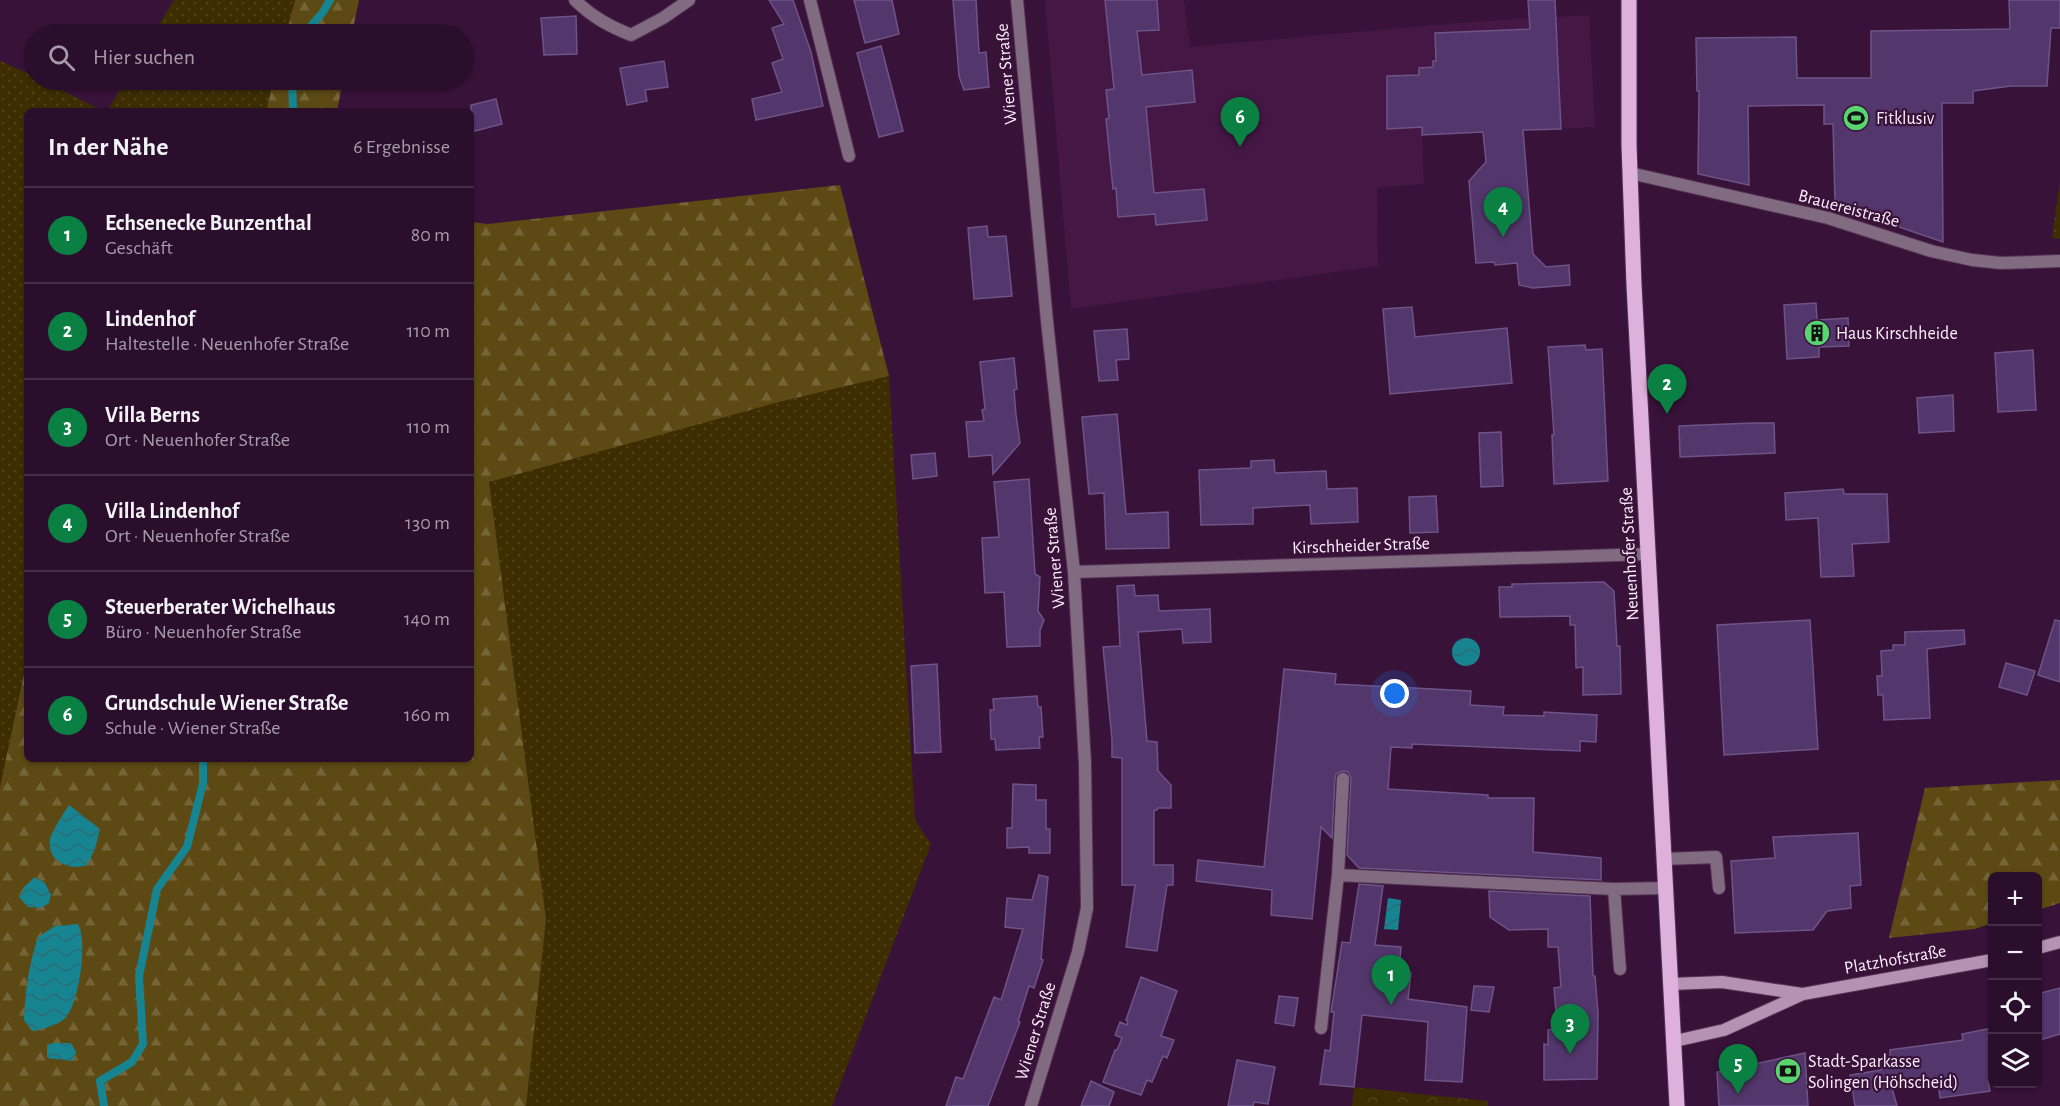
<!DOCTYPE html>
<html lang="de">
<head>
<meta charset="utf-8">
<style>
	:root { --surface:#2b0e2c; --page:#371c38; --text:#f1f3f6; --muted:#a69ca9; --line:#472e48; --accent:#0b8043 }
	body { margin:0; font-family:"Alegreya Sans",sans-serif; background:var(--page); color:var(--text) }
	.controls { position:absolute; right:18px; bottom:18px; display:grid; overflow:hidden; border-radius:9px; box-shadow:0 2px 4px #0004 }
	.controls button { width:54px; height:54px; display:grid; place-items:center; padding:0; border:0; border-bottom:2px solid var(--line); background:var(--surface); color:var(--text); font:30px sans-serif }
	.you { position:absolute; left:1395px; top:694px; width:21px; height:21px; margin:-15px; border:4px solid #fff; border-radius:50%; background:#1a73e8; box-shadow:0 0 0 9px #1a73e833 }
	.badge { display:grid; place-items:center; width:39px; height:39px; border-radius:50%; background:var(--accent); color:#fff; font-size:20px; font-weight:700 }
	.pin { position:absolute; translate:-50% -50px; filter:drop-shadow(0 2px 3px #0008) }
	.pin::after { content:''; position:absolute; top:32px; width:21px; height:18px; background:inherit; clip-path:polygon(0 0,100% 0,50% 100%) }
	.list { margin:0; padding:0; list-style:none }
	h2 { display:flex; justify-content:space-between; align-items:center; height:78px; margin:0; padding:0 24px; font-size:26px }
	h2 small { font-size:20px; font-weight:400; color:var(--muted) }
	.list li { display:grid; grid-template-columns:39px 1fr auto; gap:18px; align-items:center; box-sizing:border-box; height:96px; padding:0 24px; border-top:2px solid var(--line) }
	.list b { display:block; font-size:22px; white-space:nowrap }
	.list p { margin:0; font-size:20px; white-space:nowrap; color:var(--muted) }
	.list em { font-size:20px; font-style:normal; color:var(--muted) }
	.icon { flex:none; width:33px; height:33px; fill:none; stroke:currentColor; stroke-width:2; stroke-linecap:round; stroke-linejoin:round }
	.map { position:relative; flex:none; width:2060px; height:1106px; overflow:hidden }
	.search { position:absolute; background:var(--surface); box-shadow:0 2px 4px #0004; left:24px; top:24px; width:450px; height:66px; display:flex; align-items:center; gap:15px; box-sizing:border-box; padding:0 21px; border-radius:33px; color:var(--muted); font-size:22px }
	.panel { position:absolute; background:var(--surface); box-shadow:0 2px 4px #0004; left:24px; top:108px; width:450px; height:654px; border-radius:9px }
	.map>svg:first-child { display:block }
</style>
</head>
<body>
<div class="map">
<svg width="2060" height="1106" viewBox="0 0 2060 1106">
	<defs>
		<pattern id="grass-dots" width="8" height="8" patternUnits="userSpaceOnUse" patternTransform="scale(1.5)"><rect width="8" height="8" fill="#3d2d00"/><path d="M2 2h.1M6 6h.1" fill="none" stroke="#504219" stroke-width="1.8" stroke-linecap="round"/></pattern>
		<pattern id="forest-firs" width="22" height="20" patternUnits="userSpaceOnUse" patternTransform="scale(1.5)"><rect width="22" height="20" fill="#5d4914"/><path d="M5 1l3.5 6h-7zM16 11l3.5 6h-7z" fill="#756437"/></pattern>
		<pattern id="park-crowns" width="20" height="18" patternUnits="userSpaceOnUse" patternTransform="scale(1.5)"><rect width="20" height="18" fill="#3d2d00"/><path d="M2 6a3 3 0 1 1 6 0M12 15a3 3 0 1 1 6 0" fill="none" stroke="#504219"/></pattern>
		<pattern id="water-waves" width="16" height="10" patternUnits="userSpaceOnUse" patternTransform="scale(1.5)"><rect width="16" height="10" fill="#178491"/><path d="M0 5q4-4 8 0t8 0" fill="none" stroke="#2c6c75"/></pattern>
	</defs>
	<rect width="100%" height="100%" fill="#39123a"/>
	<path fill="#451745" d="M1045,0h139l6,47 279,-25 120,-7 6,112 -173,8 2,49 -47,4 1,78 -307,43z"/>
	<path fill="url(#grass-dots)" d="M174,0h121l-9,34h-133z
		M0,61l34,15v4h8l61,31h-76v549l-27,127z
		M126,80h148l-8,31h-159z
		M2060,180v59l-8,-1z
		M889,376l26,444 16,24 -99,262h-306l-37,-625 290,-79z"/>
	<path fill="url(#forest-firs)" d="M295,0h64l-7,34h-66z
		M274,80h69l-6,31h-71z
		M840,185l49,191 -110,26 -290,80 57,437 -20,187h-526v-319l27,-127v99h444v-537l17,2z
		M2060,780v123l-22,7v-34h-46v47l-17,6 -86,9 36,-150z"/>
	<path fill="url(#park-crowns)" d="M1354,1087l134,14v5h-136z"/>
	<path fill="url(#water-waves)" d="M1452 652a14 14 0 1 1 28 0a14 14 0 1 1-28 0Z
		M69,805l31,24 -5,20 -8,16c-17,6 -40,-3 -37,-25 1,-8 14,-27 19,-35z
		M35,877l10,6 6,12 -2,8 -8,5 -13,-1 -9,-10 6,-11z
		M1388,898l13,2 -3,30 -14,-1z
		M78,924c10,18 1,76 -11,92 -8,10 -24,13 -35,15l-8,-11c1,-28 5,-57 14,-83l17,-11z
		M53,1043h18l5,9 -3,9 -26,-3v-13z"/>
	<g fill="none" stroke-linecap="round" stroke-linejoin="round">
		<path stroke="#178491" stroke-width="8" d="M304,34l19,-22 7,-12
			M292,80l1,31
			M104,1106l-4,-25 32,-19 11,-18 -4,-68 18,-87 30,-42 16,-64v-24"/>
	</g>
	<path fill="#53376c" stroke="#6d5386" stroke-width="1.5" d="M769,0h24l18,52 12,54 -67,14 -4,-21 30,-7 -10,-29 11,-4 -11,-31 12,-4z
		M854,0h38l7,34 -34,9z
		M953,0h23l3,53 7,-1 3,35 -25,3 -5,-14z
		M1105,0h52l2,30 -22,1 5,44 50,-5 3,32 -49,5 8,86 50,-4 3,31 -51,5 -1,-11 -37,3 -2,-29 -3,1 -7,-70 3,-1 -3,-28 8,-1z
		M1528,0h27l6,129 -38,1 10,124 13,13 23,-2 1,20 -37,3 -14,-3 -2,-22 -22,2 -1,-3 -18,1 -7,-82 17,-19 -3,-30 -61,3v-8l-35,2v-53l32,-1v-7l14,-1v-6h3l-1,-28 95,-4z
		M2009,0h51v28h-9l-4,58h-36l-38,5v12h-31l1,139 -53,-18v-9l-55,-12 -2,-79h-9v-19l-76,1 1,79 -51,-11 1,-83h-2l-1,-53 100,-1 1,41h74v-47l139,-2z
		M576,16l1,38 -33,1 -3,-37z
		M881,46l22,85 -24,6 -22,-84z
		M664,61l4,26 -23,3 2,11 -20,4 -7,-37z
		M496,99l6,25 -31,8v-27z
		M987,226l1,11 18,-1 6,60 -38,3 -6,-71z
		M1816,303l1,17 31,-2 1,28 -30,1v10l-32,2 -3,-54z
		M1412,307l3,30 92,-9 5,55 -122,11 -7,-85z
		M1127,329l2,30 -13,1 2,20 -19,1 -5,-50z
		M1585,345l1,5 16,-1 6,132 -54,3 -2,-49h2l-6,-88z
		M2033,350l3,60 -38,2 -3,-59z
		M1014,358l3,31 -3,1 2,25 4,28 -27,31 -1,-19 -23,2 -3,-35 18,-1 -2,-11 3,-1 -5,-47z
		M1953,395l1,36 -35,2 -2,-35z
		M1117,414l9,100 42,-2 1,36 -63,1 -2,-56 -15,1 -7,-77z
		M1753,423h21l1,30 -95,4 -1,-31z
		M1501,432l2,54 -22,1 -2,-54z
		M935,453l2,23 -24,3 -2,-24z
		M1274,460l1,13 51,-2 1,18 30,-1 1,34 -47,2 -1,-19 -57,3v16l-52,1 -2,-55 52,-2v-7z
		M1029,479l6,95 5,3 -2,34 6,9 -4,10v16l-33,1 -3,-55 -19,1 -3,-55 17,-1 -5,-55z
		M1843,489l1,5h43l2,48 -37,2 2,32 -33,1 -3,-59 -32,2 -1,-27z
		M1436,496l2,36 -28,1 -1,-36z
		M1604,582l10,9 3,55h3l1,48 -38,1v-28l-7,1 -1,-43h-5v-9l-70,1 -1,-30h13v-3z
		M1134,585l1,11 23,-1 1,16 51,-2 1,33 -28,1 -1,-14 -44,3 9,109 10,1 1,29 13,14v23h-13l-1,2h-3v55h19v20h-6l-10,66 -31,-4 9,-62h-13v-127l-10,-1v-18l-9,-92 17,-1 -3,-60z
		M1810,620l8,129 -94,6 -7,-130z
		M2055,620l5,1v61l-22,-7z
		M1964,630l1,14 -38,5 3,69 -46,2 -1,-25h-5l-1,-19h5l-1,-25 12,-1v-5h12v-13z
		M2006,663l29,8 -8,24 -28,-8z
		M937,664l4,88 -26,1 -4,-87z
		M1284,669l52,5 -1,10 136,7 -1,14 34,2 -1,8 41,1v-4l53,3 -1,27 -16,-1v10l-168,-7v4l-21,-1 -3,42 100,6v3h46l-1,54 68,6v22l-242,-12 -12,-13 4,-76 -3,-7 -5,-1 -7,3 -1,5 -3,59 -11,-11 -9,92 -41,-4 1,-25 -76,-9 2,-21 66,7z
		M1037,696l1,11h3l2,30h-4l1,11 -44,2 -1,-11h-4l-1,-29h4l-1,-11z
		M1013,784l23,1v15h10v29h4v24h-21v-6l-22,1v-20h5z
		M1858,833l3,52 -11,1 1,22 -24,3 -14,19 -78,3 -4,-72 44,-3 -2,-21z
		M1039,875l9,2 -7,82 2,1 -9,28 -5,-2 -11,35 2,1 -32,84h-42l10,-29 7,2 31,-82 7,3 22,-71 -18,-2 2,-29 25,2z
		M1359,884l24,2 -8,59 26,2 -2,24 12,2 -3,26 59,8 -5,75 -37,-2 3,-58 -66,-7 -8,72 -34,-3 5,-34 5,1 4,-39h-3l11,-70 8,1z
		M1489,891l101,5 3,80h2l3,37 -1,66 -53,1v-36l4,1v-15l6,-1v-4h3l-3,-37 7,-1 -3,-40h-10v-18l-39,1 -19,-13z
		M1141,977l36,14 -16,45 13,4 -7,18 -4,-2 -11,26 -5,-2 -6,15 -38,-13 12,-32h2l5,-12 -7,-3 5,-13 7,3 1,-4 -2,-1z
		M1474,986l20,1 -5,25 -18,-2z
		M2060,988v46l-23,7v-47z
		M1279,996l19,2 -4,28 -19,-3z
		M1992,1028v52l-4,1 2,10 -50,7 -2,-17 -46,7 5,18h-42l-5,-31 31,-5 -1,-12 10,-2v-6l73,-10 -1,-6z
		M1805,1053l3,53h-89l-2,-34z
		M1237,1060l38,7 -7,37 -14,-2 -1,4h-25z
		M1091,1081l23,11 -5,14h-28z"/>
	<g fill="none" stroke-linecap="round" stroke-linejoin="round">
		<defs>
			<path id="service" d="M1343,779l-5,96 276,14 52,-1
				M1664,859l52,-2 3,31
				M1614,889l6,80
				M1321,1028l17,-153"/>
			<path id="minor" d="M575,0c17,17 34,26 56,35l32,-17 26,-18
				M810,0l39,156
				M1017,0l30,321 27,251 11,191 2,145 -9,44 -47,154
				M1630,173l198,45 103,33 41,9 29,3 59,-2
				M1074,572l575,-18"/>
			<path id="secondary" d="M2038,948l22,-6
				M1671,984l51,-2 80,12
				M1675,1041l49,-11 79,-36 189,-34"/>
			<path id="primary" d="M1629,0v145l5,140 43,821"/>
		</defs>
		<use href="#service" stroke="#553155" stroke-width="14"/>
		<use href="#minor" stroke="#553155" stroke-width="14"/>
		<use href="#secondary" stroke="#553155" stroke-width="14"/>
		<use href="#primary" stroke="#553155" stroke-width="17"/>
		<use href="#service" stroke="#806b80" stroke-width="12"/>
		<use href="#minor" stroke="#806b80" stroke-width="12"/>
		<use href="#secondary" stroke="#b592b4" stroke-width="12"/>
		<use href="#primary" stroke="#deb1dd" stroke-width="15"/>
	</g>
	<defs>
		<symbol id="stadium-disc" viewBox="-11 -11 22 22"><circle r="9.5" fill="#59d56f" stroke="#39123a"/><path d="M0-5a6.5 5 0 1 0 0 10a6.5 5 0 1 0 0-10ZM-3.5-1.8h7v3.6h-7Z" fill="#111"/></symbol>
		<symbol id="building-disc" viewBox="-11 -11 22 22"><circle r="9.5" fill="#59d56f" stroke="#39123a"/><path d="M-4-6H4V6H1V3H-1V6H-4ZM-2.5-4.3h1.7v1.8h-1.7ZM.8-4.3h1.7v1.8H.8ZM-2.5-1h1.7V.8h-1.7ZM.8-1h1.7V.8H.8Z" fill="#111"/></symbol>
		<symbol id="bank-disc" viewBox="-11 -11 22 22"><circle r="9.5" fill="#59d56f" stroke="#39123a"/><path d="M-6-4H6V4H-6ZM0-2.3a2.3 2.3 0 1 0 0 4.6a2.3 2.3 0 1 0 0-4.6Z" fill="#111"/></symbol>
	</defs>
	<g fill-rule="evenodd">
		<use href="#stadium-disc" x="1841" y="103" width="30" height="30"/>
		<use href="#building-disc" x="1802" y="318" width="30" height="30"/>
		<use href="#bank-disc" x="1773" y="1056" width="30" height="30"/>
	</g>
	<g text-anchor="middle" stroke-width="4.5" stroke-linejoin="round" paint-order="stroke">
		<g font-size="18" fill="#feeefd" stroke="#39123a">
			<text transform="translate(1006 74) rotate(-95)" y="6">Wiener Straße</text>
			<text transform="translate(1849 208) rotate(15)" y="6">Brauereistraße</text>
			<text transform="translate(1361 545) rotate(-2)" y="6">Kirschheider Straße</text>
			<text transform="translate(1629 554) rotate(-93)" y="6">Neuenhofer Straße</text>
			<text transform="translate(1054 558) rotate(-95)" y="6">Wiener Straße</text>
			<text transform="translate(1895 959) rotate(-10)" y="6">Platzhofstraße</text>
			<text transform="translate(1035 1031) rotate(-73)" y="6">Wiener Straße</text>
		</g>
		<g font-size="18" fill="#feeefd" stroke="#39123a" text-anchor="start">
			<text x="1876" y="124">Fitklusiv</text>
			<text x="1836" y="339">Haus Kirschheide</text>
			<text x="1808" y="1067">Stadt-Sparkasse<tspan x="1808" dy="21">Solingen (Höhscheid)</tspan></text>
		</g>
	</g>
</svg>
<div class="controls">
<button>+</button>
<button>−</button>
<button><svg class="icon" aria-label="locate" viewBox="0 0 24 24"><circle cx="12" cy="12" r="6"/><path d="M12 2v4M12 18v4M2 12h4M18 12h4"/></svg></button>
<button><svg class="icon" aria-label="layers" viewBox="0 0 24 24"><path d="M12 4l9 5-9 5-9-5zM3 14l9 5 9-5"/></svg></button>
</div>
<div class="you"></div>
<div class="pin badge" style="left:1391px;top:1005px">1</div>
<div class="pin badge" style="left:1667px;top:414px">2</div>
<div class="pin badge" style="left:1570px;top:1054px">3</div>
<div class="pin badge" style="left:1503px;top:237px">4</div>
<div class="pin badge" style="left:1738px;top:1094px">5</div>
<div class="pin badge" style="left:1240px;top:147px">6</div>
<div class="search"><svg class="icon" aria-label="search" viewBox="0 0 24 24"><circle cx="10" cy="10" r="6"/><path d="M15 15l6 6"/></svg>Hier suchen</div>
<section class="panel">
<h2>In der Nähe<small>6 Ergebnisse</small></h2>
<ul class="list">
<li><span class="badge">1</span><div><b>Echsenecke Bunzenthal</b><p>Geschäft</p></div><em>80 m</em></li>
<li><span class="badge">2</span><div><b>Lindenhof</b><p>Haltestelle · Neuenhofer Straße</p></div><em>110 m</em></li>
<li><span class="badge">3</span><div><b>Villa Berns</b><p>Ort · Neuenhofer Straße</p></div><em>110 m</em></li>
<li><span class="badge">4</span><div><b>Villa Lindenhof</b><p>Ort · Neuenhofer Straße</p></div><em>130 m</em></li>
<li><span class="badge">5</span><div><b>Steuerberater Wichelhaus</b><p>Büro · Neuenhofer Straße</p></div><em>140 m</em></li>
<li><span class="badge">6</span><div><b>Grundschule Wiener Straße</b><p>Schule · Wiener Straße</p></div><em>160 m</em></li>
</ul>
</section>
</div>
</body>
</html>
